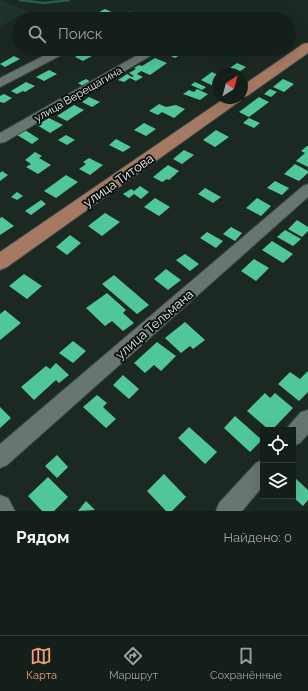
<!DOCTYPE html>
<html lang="ru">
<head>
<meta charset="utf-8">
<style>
	:root { --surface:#151f1a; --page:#222c27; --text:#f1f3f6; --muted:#9da2a2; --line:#343d39; --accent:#f2a07f }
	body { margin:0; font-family:Raleway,sans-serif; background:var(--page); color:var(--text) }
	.controls { position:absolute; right:12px; bottom:12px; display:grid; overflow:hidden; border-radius:0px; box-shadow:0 4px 16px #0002 }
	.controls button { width:36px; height:36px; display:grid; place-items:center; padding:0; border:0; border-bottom:1px solid var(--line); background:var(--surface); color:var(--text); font:20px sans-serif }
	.compass { position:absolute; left:212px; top:68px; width:36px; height:36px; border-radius:50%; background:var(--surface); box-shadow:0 4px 16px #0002; rotate:36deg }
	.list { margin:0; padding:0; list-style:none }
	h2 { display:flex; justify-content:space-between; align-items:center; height:52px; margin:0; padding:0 16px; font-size:17px }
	h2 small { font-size:13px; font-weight:400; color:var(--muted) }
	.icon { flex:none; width:22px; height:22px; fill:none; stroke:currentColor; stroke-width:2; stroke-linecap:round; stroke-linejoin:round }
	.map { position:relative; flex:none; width:308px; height:511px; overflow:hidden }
	.search { position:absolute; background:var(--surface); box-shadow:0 4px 16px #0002; left:12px; right:12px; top:12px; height:44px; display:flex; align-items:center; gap:10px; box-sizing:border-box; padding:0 14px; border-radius:22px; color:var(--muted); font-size:15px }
	.sheet { height:124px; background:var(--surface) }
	nav { display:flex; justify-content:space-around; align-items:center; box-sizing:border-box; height:56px; border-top:1px solid var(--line); background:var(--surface); font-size:11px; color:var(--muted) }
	nav a { display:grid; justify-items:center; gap:2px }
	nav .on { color:var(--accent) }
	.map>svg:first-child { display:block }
</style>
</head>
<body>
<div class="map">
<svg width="308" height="511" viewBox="0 0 308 511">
	<rect width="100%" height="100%" fill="#1c2923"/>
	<path fill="#1f332a" d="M0,0l27,11 -27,16z"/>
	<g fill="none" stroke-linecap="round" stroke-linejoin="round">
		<path stroke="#21614a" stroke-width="2.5" d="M20,0l24,3 25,-3"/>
	</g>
	<path fill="#4fc79b" d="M105,9l9,4 -12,6h-5l-6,-3z
		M85,49h18l-7,5z
		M246,49h16l7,3 -6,4z
		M169,50l11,5 -5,3 -11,-5z
		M86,51l8,4 -11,6 -8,-4z
		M14,56l6,3 -15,8 -5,-3z
		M155,58l12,5 -17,12 -9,-4 -4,3 6,3 -7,4 -6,-3 -6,4 -6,-2 9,-6 5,3 2,-1 -5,-3 7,-4 -2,-1 5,-3 3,1z
		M237,63l9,4 -7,5 -9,-4z
		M49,70l8,4 -13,7 -8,-4z
		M212,72l6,3 -1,13 -16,-8z
		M86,79l5,3 -8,4 -5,-3z
		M283,79l11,5 -10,8 -11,-5z
		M26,82l9,4 -10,6 -2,-1 -6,3 -6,-3z
		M195,82l11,5 -4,3 -11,-5z
		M197,89l11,5 -8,6 -17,-6 6,-4 5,2z
		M270,89l7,3 -6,5 -7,-3z
		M4,94l8,4 -8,5 -4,-1v-6z
		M89,97l11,5 -8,5 -10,-5z
		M259,97l10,5 -20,15 -10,-5z
		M159,104l7,3 10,-2 9,4 -11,9 -12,-6 -4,3 -9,-4z
		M74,105l10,5 -17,11 -10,-5z
		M49,118l14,7 -13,8 -13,-8z
		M249,118l11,5 -6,5 -11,-5z
		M144,123l12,6 -10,7 -12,-6z
		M25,130l14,9 -7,5 -15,-9z
		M216,130l13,7 -14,10 -12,-7z
		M66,135l9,5 -8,5 -9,-5z
		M116,139l15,8 -8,5 -14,-7z
		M307,146h1v21l-12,-6 9,-8 -4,-2z
		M184,150l10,5 -12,9 -9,-5z
		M35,152l7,4 -3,2 12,7 -13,9 -12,-7 5,-3 -6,-4z
		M89,158l14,7 -13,10 -11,-6 7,-5 -3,-2z
		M295,164l13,7v2l-9,8 -15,-7z
		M168,165l11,6 -10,9 -2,-1 -5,3 -9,-5z
		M2,171l6,4 -8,6v-8z
		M66,175l12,7 -22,16 -12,-7z
		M275,181l14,7 -7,7 -15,-7z
		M140,186l9,6 -8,7 -7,-5 -5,4 -6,-4 8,-5 3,2z
		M205,188l16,9 -8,6 -15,-9z
		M17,192l6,4 -6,4 -6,-3z
		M155,198l15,9 -11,9 -15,-9z
		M257,198l14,8 -10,10 -15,-8z
		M41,200l5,4 -15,11 -6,-4z
		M105,213l15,9 -18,14 -14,-10z
		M2,217l12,9 -14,9v-17z
		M297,220l11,7v4l-6,6 -14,-8z
		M231,227l11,6 -7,8 -12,-7z
		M285,230l16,9 -8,7 -16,-9z
		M207,232l16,9 -7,7 -16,-10z
		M70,235l11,8 -14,12 -11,-8z
		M272,241l21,13 -10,9 -21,-13z
		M185,254l14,10 -9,7 -14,-11z
		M254,259l15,9 -13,13 -15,-10z
		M166,269l15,11 -13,10 -14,-11z
		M24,274l18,12 -15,13 -18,-13z
		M114,275l35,30 -12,9 -35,-30z
		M107,293l19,17 -3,3 11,10 -11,8 -11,-10 -7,5 -19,-18z
		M5,310l16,13 -21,17v-26z
		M185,322l20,18 -12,9 -3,-3 -9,7 -16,-15z
		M73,341l13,10 -13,12 -14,-10z
		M157,342l19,14 -15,15 -7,-6 -9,8 -11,-10z
		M56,363l13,12 -10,8 -3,-3 -22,20 -13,-13 25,-21 4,3z
		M308,371v21l-9,9 -21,-17 12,-12 10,7z
		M123,375l16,14 -10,10 -16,-14z
		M265,393l5,5 5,-5 18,15 -21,22h-3l-22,-19z
		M97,395l10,8 -4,4 13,12 -10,9 -23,-21z
		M0,407l11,11 -11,10z
		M235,416l27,24 -12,12 -26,-24z
		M189,427l28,25 -12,12 -27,-26z
		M57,455l11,12 -11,11 -12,-12z
		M164,474l22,23 -14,14h-6l-19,-20z
		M293,476l15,14v10l-5,6 -10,-9z
		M48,477l20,20 -14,14h-12l-14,-15z
		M86,501l9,9 -17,1z"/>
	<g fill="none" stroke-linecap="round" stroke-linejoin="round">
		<defs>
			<path id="minor" d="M131,12l5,3c-4,6 -12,4 -18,4l1,-2z
				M212,14l4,1 1,2 -1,2h-13z
				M57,49h14l-2,2 -69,36v-9z
				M148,49h14l-157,93 -5,1v-10z
				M308,184v13l-301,268 -7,3v-24l303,-258z
				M308,410v24l-8,9 -7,3v-16h-8l16,-18z
				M263,459v27l-21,25h-26l3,-8 37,-40z
				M0,495l8,3 7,13h-15z"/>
			<path id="major" d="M308,43v10l-61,43 -5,1 -2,4 -233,166 -7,3v-18l225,-154h17v-12l61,-42z"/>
		</defs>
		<use href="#minor" stroke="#3c4743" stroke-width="2"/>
		<use href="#major" stroke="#3c4743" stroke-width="2"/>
		<use href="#minor" fill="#67766f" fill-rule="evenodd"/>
		<use href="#major" fill="#a67a62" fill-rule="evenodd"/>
	</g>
	<g text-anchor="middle" stroke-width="4" stroke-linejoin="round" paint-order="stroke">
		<g font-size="11" fill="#e8f1ed" stroke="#0b100e">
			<text transform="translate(78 94) rotate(-30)" y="4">улица Верещагина</text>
		</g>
		<g font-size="13" fill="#e8f1ed" stroke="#0b100e">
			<text transform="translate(118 180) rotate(-35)" y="5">улица Титова</text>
			<text transform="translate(154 324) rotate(-41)" y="5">улица Тельмана</text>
		</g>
	</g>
</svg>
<div class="controls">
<button><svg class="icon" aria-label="locate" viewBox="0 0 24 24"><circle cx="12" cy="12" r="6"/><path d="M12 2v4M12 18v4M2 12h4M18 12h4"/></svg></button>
<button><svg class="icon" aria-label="layers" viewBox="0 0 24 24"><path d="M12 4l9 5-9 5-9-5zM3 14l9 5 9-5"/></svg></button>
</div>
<svg class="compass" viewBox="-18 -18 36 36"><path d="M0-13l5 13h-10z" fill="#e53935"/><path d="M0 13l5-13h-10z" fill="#9da2a2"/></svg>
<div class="search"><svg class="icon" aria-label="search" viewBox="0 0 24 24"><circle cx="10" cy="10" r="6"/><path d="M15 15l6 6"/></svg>Поиск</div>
</div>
<section class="sheet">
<h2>Рядом<small>Найдено: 0</small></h2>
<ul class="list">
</ul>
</section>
<nav>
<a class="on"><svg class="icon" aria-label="map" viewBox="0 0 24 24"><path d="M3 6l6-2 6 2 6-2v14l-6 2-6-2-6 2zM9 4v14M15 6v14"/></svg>Карта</a>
<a><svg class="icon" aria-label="directions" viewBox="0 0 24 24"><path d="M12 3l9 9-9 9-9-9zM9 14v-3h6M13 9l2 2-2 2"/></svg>Маршрут</a>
<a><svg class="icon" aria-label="saved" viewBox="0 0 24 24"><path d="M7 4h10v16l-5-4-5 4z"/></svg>Сохранённые</a>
</nav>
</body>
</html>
